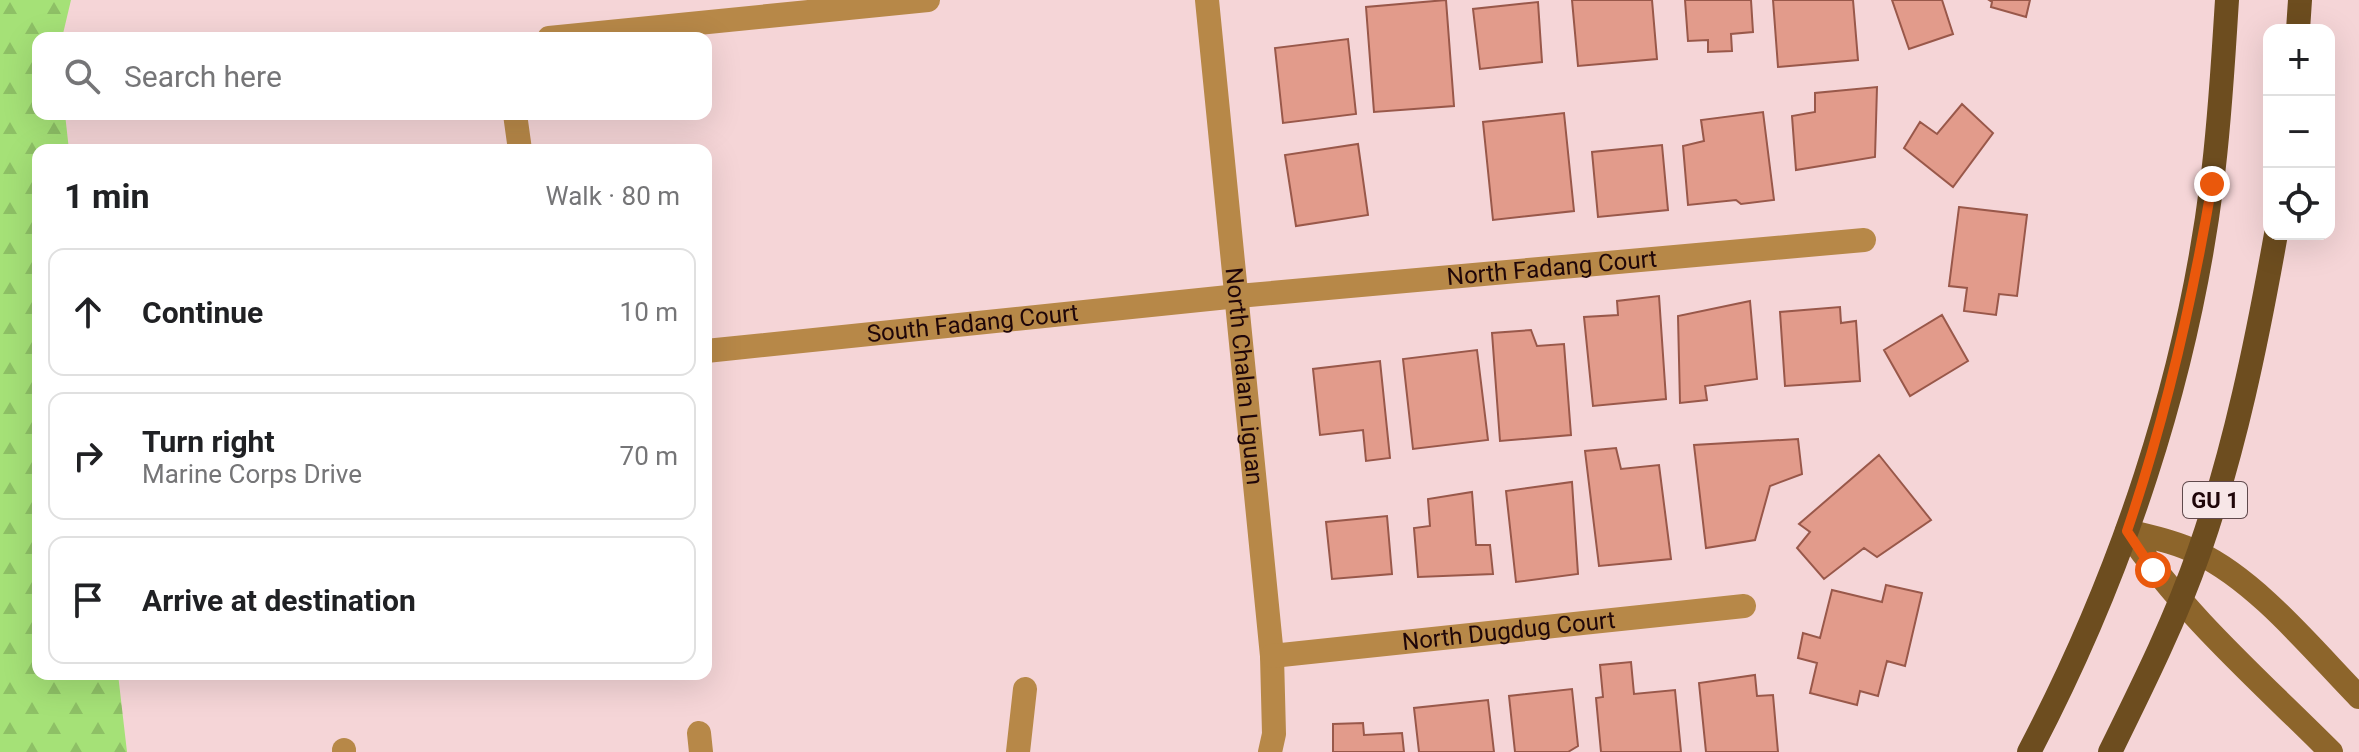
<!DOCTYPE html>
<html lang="en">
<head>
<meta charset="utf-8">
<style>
	:root { --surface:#fff; --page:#f6f6f6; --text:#202124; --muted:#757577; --line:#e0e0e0 }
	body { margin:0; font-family:Roboto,sans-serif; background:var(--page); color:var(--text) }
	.controls { position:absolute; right:24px; top:24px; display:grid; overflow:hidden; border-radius:16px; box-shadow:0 8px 32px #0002 }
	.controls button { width:72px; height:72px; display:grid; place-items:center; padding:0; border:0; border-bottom:2px solid var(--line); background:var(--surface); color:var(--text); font:40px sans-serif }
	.stop { position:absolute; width:24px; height:24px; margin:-18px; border:6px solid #ea580c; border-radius:50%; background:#fff }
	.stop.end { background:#ea580c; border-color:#fff; box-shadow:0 2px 8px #0008 }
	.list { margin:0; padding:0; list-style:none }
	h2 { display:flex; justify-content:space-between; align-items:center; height:104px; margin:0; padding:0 32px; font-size:34px }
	h2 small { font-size:26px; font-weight:400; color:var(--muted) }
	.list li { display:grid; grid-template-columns:52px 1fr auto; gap:24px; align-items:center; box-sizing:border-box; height:128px; margin:0 16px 16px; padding:0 16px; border:2px solid var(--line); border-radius:16px }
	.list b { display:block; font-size:30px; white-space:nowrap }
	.list p { margin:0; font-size:26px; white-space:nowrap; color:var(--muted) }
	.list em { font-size:26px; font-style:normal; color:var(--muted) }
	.icon { flex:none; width:44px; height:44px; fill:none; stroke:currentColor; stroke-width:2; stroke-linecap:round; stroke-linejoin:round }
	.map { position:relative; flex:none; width:2359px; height:752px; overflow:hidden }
	.search { position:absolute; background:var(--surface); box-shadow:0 8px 32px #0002; left:32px; top:32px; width:680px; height:88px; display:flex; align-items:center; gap:20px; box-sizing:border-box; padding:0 28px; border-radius:16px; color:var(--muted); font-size:30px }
	.panel { position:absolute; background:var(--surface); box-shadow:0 8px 32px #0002; left:32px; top:144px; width:680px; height:536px; border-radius:16px }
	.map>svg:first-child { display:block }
</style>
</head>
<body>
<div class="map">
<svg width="2359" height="752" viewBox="0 0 2359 752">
	<defs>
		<pattern id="forest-firs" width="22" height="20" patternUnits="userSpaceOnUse" patternTransform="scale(2)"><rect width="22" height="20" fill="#a5e177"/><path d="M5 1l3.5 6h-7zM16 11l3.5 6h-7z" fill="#8ec066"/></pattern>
	</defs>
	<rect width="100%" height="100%" fill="#f5d5d7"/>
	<path fill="url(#forest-firs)" d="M0,0h71l-9,38h-24v76h27l4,36h-31v524h80l9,78h-127z"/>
	<path fill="#e29b8b" stroke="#99584a" stroke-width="2" d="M1446,0l8,106 -80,6 -8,-105z
		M1572,0h80l5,59 -79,7z
		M1685,0h66l2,32 -22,2 1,17 -24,1v-12l-20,1z
		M1773,0h80l5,60 -80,7z
		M1892,0h50l11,34 -44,15z
		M1989,0h41l-4,17 -35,-10 1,-5z
		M1538,2l4,60 -62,7 -7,-60z
		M1348,39l8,75 -73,9 -8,-75z
		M1877,87l-2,70 -79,13 -4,-54 23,-4v-19z
		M1962,104l31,29 -40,54 -49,-39 16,-26 17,12z
		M1763,112l11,88 -33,4 -5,-4 -48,5 -5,-59 21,-5 -3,-21z
		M1564,113l10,98 -81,9 -10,-98z
		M1358,144l10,71 -72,11 -11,-71z
		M1662,145l6,65 -70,7 -6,-65z
		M1959,207l68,8 -10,81 -18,-2 -3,21 -32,-4 3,-23 -18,-2z
		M1659,296l7,103 -73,7 -9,-89 34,-2 -1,-14z
		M1750,301l7,78 -52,7 2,14 -27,3 -2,-87z
		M1840,307l1,16 15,-2 4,60 -75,5 -5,-74z
		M1942,315l26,46 -58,35 -26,-46z
		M1531,330l6,16 27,-2 7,91 -71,6 -8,-108z
		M1477,350l11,90 -75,9 -10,-90z
		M1380,361l10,97 -24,3 -3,-31 -43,5 -7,-66z
		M1798,439l4,35 -32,12 -15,54 -49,8 -12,-103z
		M1616,448l5,21 38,-4 12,94 -72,7 -14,-115z
		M1879,455l52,65 -54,37 -13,-9 -40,31 -27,-31 13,-16 -11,-8z
		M1572,482l6,92 -62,8 -10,-91z
		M1472,492l4,53h14l3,29 -75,3 -4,-49 16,-2 -2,-27z
		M1387,516l5,58 -60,5 -6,-57z
		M1886,585l36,8 -17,73 -18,-5 -9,35 -18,-5 -3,14 -47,-12 7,-30 -19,-5 5,-25 17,5 12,-48 50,12z
		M1631,662l3,32 41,-4 6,62h-80l-5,-54 7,-1 -3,-32z
		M1755,675l2,21 16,-1 5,57h-72l-7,-69z
		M1572,689l6,57 -10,6h-53l-6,-56z
		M1488,700l6,52h-75l-5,-44z
		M1363,723l1,12 38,-2 2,19h-71v-28z"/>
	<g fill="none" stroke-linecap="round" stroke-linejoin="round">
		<g stroke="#b78848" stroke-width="24">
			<path id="s1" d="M1207,0l65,656 2,78 -4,18"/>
			<path d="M549,38l379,-38"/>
			<path d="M515,114l5,36"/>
			<path id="s2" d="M706,351l532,-55 626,-56"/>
			<path id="s3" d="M1272,656l472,-50"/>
			<path d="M699,733l2,19"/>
			<path d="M344,750v2"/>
			<path d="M1018,752l7,-63"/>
		</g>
		<path stroke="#8d652b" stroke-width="24" d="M2127,531c56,83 133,150 204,221
			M2127,531c24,6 49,11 71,22 59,28 115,97 161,144"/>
		<path stroke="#6d4d1f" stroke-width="24" d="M2298,30l2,-30
			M2029,752c93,-177 158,-372 183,-570 8,-61 11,-121 15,-182
			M2110,752c32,-65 65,-131 89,-200 36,-103 58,-211 77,-318"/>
	</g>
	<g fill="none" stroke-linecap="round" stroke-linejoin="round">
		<path stroke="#ea580c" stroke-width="10" d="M2153,570l-26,-39c39,-114 65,-229 85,-347"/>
	</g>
	<g text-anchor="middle" stroke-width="6" stroke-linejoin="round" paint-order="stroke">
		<rect fill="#f7e6e7" stroke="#60494c" stroke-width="2" x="2183" y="482" width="64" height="36" rx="6"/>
		<g font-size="22" font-weight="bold" fill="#1f0609">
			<text x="2215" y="508">GU 1</text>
		</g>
		<g font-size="24" fill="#1f0609" stroke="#f7e6e7">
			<text dy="8" stroke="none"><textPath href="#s2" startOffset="850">North Fadang Court</textPath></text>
			<text dy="8" stroke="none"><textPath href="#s2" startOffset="268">South Fadang Court</textPath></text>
			<text dy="8" stroke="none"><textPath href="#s1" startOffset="378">North Chalan Liguan</textPath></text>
			<text dy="8" stroke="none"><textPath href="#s3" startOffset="238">North Dugdug Court</textPath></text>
		</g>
	</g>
</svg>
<div class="controls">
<button>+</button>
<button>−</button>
<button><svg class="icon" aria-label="locate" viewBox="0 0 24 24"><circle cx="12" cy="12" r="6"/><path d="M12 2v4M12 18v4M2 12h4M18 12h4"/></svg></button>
</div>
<div class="stop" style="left:2153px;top:570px"></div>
<div class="stop end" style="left:2212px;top:184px"></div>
<div class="search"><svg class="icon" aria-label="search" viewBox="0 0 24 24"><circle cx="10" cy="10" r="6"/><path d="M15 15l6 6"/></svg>Search here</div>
<section class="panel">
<h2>1 min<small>Walk · 80 m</small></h2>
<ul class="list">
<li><svg class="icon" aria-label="ahead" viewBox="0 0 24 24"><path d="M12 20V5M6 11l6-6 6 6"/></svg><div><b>Continue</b></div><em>10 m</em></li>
<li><svg class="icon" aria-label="right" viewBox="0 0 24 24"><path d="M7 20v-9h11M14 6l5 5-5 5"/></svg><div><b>Turn right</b><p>Marine Corps Drive</p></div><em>70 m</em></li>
<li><svg class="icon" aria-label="arrive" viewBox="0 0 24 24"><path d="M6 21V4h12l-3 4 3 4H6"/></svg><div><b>Arrive at destination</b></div></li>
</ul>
</section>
</div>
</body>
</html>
